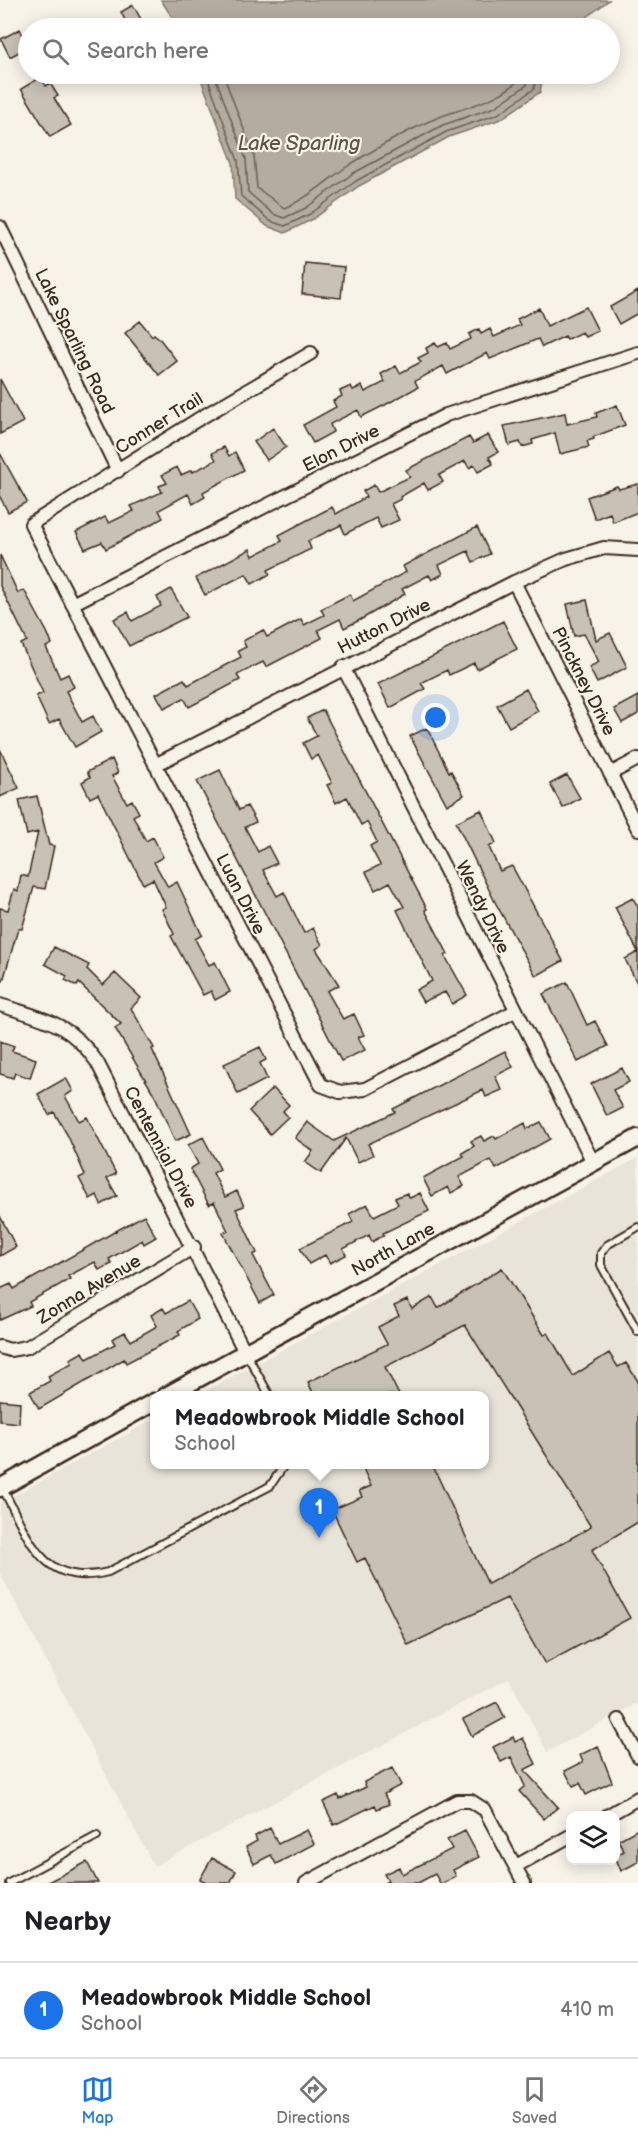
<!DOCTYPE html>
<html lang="en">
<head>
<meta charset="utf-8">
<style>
	:root { --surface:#fff; --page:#f2f2f2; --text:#202124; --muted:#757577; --line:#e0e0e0; --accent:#1a73e8 }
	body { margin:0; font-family:"Balsamiq Sans",sans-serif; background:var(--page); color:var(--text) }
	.controls { position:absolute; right:18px; bottom:18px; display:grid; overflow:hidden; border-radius:12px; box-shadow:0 3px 15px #0003 }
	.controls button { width:54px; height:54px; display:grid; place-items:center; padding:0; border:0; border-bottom:2px solid var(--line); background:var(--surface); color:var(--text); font:30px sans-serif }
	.you { position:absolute; left:436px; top:718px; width:21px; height:21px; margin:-15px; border:4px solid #fff; border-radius:50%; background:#1a73e8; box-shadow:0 0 0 9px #1a73e833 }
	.badge { display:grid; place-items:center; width:39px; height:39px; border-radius:50%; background:var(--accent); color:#fff; font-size:20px; font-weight:700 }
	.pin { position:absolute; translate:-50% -50px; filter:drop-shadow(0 2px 3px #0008) }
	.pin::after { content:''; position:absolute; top:32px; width:21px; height:18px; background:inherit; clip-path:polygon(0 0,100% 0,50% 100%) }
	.popup { position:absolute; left:150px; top:1391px; width:339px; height:78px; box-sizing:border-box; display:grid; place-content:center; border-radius:12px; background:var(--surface); filter:drop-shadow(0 2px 4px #0005); font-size:20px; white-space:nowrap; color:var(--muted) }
	.popup b { font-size:22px; color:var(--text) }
	.popup::after { content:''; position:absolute; left:50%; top:100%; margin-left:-12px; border:12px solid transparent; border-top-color:var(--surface) }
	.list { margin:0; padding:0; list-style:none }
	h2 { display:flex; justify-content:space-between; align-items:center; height:78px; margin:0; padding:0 24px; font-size:26px }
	h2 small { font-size:20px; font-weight:400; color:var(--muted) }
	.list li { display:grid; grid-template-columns:39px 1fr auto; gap:18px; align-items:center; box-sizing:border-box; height:96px; padding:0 24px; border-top:2px solid var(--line) }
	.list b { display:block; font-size:22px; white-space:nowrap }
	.list p { margin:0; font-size:20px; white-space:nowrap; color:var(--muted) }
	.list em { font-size:20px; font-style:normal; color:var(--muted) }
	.icon { flex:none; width:33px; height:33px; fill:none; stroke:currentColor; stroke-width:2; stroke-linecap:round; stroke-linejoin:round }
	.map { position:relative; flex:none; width:638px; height:1883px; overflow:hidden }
	.search { position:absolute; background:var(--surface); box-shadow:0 3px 15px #0003; left:18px; right:18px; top:18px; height:66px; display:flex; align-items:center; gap:15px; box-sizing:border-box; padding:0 21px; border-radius:33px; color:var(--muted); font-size:22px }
	.sheet { height:174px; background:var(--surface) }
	nav { display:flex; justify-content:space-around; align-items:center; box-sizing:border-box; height:84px; border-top:2px solid var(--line); background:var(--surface); font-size:16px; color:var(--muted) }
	nav a { display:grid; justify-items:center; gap:3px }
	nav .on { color:var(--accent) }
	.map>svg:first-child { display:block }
</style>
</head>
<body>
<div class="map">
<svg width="638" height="1883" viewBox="0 0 638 1883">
	<rect width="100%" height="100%" fill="#f7f3e8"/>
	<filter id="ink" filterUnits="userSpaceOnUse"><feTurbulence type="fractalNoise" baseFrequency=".0167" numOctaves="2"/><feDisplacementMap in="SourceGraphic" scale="12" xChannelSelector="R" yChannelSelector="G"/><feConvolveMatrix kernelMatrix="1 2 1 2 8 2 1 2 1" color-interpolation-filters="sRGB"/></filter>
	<g filter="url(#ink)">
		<path fill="#e9e4d9" d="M638,1158v545l-91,49 -38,-74 -355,188 -154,-293v-70l154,-84v45h330v-68l-286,-1z"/>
		<path fill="#b4aca0" stroke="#84786c" stroke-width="1.5" d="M161,0h448l-36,28h-394z
			M199,74h344l-3,18 -39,27 -52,18 -90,49 -46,33 -28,14 -18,-7 -32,-27 -2,-36z"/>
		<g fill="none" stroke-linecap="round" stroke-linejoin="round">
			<path stroke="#6b5e52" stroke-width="1.5" d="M206,74l32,87 3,35 29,25 15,5 25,-12 46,-33 90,-49 52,-18 36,-25 3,-15
				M214,74l32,85 2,33 25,22 11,4 22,-10 46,-34 91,-49 52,-18 32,-22 2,-11
				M223,74l31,82 3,32 27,20c23,-9 41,-26 61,-40 24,-16 70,-42 97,-52 18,-7 75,-21 78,-42"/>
		</g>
		<path fill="#c8c1b6" stroke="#3b2a1e" stroke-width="1.5" d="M133,5l9,16 -13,7 -8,-16z
			M20,29l8,18 -18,10 -9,-18z
			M41,77l5,9 4,-3 8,13 -4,2 17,27 -21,12 -29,-48z
			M305,263l39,4 -3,31 -39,-4z
			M638,291v22l-19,11 -9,-17z
			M586,307l12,24 -13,6 -3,-5 -15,7 -2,-3 -23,11 -4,-8 -48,20 -3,-6 -40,21 -4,-8 -28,15 3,6 -33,18 -24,12 -3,-7 -28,14 3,8 -20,11 -10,-18 33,-18 -3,-6 9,-5 -2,-5 11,-5 2,4 9,-4 3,6 20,-10 -4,-8 15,-8 4,7 21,-11 -3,-4 10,-5 -2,-5 9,-5 3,4 9,-4 3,6 21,-10 -2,-5 10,-5 2,5 9,-5 4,8 26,-12 -3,-6 22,-11 8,18z
			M140,321l12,15 2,-2 5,4 18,23 -18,14 -34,-42z
			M0,379l23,43 -23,12z
			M617,405l8,20 -32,12 1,2 -7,2 2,6 -29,7 -5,-21 -23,7 1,4 -11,3 -2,-5 -11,3 -5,-19 61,-13 2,11 30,-7 -1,-4z
			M273,428l13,19 -19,13 -13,-18z
			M488,435l10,17 -9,5 4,7 -15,8 -4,-7 -5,3 -4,-7 -26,14 4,7 -15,8 -4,-7 -24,14 1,2 -10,5 8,16 -18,8 -5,-10 -31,16 -4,-9 -33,16 3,8 -43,21 2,4 -18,10 -6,-10 -41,21 -9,-17 54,-29 3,7 29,-15 -3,-6 53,-28 4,7 30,-17 -3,-6 11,-6 4,7 32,-15 -4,-7 63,-33 4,6z
			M224,447l5,9 6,-4 9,18 -41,22 2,5 -12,7 -5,-10 -29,16 4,8 -57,31 -4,-7 -17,7 -9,-17 29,-15 4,6 25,-12 -3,-5 31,-14 -3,-6 8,-3 -5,-8 15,-8 4,8 11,-5 1,2 23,-12 -4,-7z
			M0,453l27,49 -19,10 -8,-15z
			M638,484v28l-25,10 -3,-9 -15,6 -8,-22 30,-11 2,3z
			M477,527l13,27 -17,8 -5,-11 -29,14 4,9 -11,6 -3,-5 -27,14 3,5 -45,26 -16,8 -4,-9 -22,11 4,8 -56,29 -3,-5 -26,13 3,5 -51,27 -5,-9 -20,10 -8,-14 28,-15 4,6 53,-28 -3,-6 8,-4 -3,-6 20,-11 4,7 34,-18 3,6 20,-10 -3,-6 29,-15 3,7 53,-29 -3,-6z
			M0,555l18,38 6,-3 23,42 5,12 -6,3 14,31 8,-4 6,13 -8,4 16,31 11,-6 8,16 -26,15 -16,-28 -10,5 -13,-28 7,-3 -22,-49 6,-3 -27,-55z
			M171,589l16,28 -58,29 -15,-27 14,-7 4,9 29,-15 -4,-9z
			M587,600l9,40 14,-7 17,34 -30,16 -8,-16 10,-5 -15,-28 -10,2 -7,-32z
			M503,621l14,28 -40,20 -3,-6 -25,12 -2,-5 -26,13 4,6 -35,19 -12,-24z
			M526,689l12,22 -29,16 -12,-22z
			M638,696v18l-16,9 -8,-14z
			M323,710l104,199 -2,1 23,44 -3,2 22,39 -15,9 -7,-12 -22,10 -7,-12 16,-9 -35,-71 7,-3 -14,-25 -15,8 -9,-18 14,-7 -10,-19 7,-4 -10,-20 -6,3 -14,-28 -11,6 -9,-18 5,-2 -14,-28 -7,4 -8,-16 14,-7 -10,-18z
			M427,728l22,44 2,-1 13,24 -17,10 -37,-69z
			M0,749l19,39 -19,9z
			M112,759l6,14 -6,3 15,27 5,-3 7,13 -6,3 13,25 7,-4 10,20 -9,5 14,25 9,-5 25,53 -7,4 14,26 6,-3 15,30 -15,8 -4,-9 -8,4 -32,-59 3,-2 -12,-25 4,-2 -13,-28 -10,5 -45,-90 -8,4 -8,-16 8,-5 -3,-5z
			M220,770l19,40 8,-4 9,16 -11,5 13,25 10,-6 9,17 -14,7 14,26 7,-4 20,41 9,-5 9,17 -6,4 23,36 -12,6 16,28 11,-5 10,21 -6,2 7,13 -24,11 -144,-280z
			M567,775l13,23 -17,10 -13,-24z
			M37,796l12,49 5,1 -9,43 -11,-2 -12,42h-4l-15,52 -3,-1v-72l8,2 6,-21 4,2 3,-16 7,2 10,-45 -11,3 -8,-35z
			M481,810l15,33 -7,4 11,24 12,-5 51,95 -27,15 -41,-74 -39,-80z
			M633,898l5,9v78l-13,-26 13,-7 -23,-45z
			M54,947l35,18 -2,4 16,16 12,-12 26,25 -10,10 23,40 -2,1 39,85 -16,7 -20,-45 -40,-68 6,-4 -42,-41 -2,3 -12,-6 2,-4 -22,-12z
			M567,982l20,43 8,-4 13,25 -30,16 -35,-68z
			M0,1041l14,5 -2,5 24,8 -6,19 -15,-5 -2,5 -13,-4z
			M260,1047l6,13 -6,3 7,16 -29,15 -14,-30z
			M505,1051l8,16 -18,9 7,14 -16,7 -3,-7 -115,54 5,11 -15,7 -12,-24 -25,35 -16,-11 8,-11 -18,-13 12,-16 27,19 61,-29 -2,-3z
			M622,1068l7,14 -16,8 10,18 -16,8 -16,-32z
			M66,1078l7,13 -8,5 14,25 8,-4 29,57 -9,4 10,18 -16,9 -4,-10 -7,4 -11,-21 6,-3 -17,-39 -14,-24 -5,3 -11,-21z
			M273,1088l16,17 -6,6 5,6 -18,17 -21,-23z
			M541,1122l9,17 -54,30 -5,-9 -32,17 5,9 -13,7 -3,-6 -16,9 -9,-18 41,-22 -2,-3 12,-7 -3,-5 10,-5 3,5 10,-5 2,3 29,-16 2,6z
			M203,1137l17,32 -7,4 12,24 12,-6 7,15 -8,3 21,44 -4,2 21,40 -14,8 -37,-70 5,-2 -14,-29 -5,3 -19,-36 8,-5 -10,-19z
			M407,1193l3,5 10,-5 9,18 -46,22 1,2 -12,7 -3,-7 -26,14 3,6 -16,8 -5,-8 -16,9 -9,-16 53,-26 -4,-8 18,-10 7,12 24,-12 -3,-6z
			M144,1215l12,22 -12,7 -2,-4 -33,19 3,5 -13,6 -4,-8 -27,14 2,3 -41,23 2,4 -31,14v-31l11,-5 3,5z
			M0,1216l16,31 -16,9z
			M502,1268l42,67 4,-2 25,43 36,-23 9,14 8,-4 12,18v141l-46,28 38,68 -85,46 -38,-66 -99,47 -43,-87 -8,4 -25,-52 30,-13 -3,-6 12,-5 -10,-22h71l56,120 103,-57 -126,-202 -80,42 14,28h-85l-6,-13 79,-38 -9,-17 21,-11 -5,-10 13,-6 5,9 20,-12 6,11z
			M188,1301l10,18 -20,12 2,4 -54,28 -2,-4 -85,50 -9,-17 20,-11 -2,-5 24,-13 -2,-4 13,-7 4,7 28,-15 -3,-5 13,-7 6,9 26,-15 -6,-11 12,-7 3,5z
			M0,1400l20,2 -1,21 -19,-2z
			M497,1702l8,16 -33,18 -9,-17z
			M513,1737l2,5 8,-4 13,26 -12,6 34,37 -14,12 -25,-28 6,-5 -14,-29 -10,5 -8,-15z
			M598,1746l14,36 -26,13 -6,-12 -7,3 -8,-15 18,-9 -3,-7z
			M392,1768l9,17 -17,9 5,10 -12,5 -2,-4 -41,20 -11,-23 15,-7 2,4 26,-12 -2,-5z
			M270,1828l8,16 29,-14 7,14 -38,20 -5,-9 -17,9 -8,-17 11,-6 -2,-5z
			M638,1829v33l-17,9 -6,-15 9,-5 -6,-11z
			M465,1831l14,26 -26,13 3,6 -12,7h-4l-5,-9 -17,9h-34l4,-2 -4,-7 15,-7 3,7 50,-25 -5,-9z
			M212,1858l24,13 -6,12h-22l-8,-4z
			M87,1862l11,21h-52z"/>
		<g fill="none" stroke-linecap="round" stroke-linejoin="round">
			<defs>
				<path id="lane" d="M638,1227l-31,18 -6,8v12l37,67
					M247,1355l23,41
					M2,1487c26,49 39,102 106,85l162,-86 15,-22
					M9,1883l88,-47"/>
				<path id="street" d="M0,227l118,244
					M311,353l-114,67 -166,104 290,561 19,7 25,-3 150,-78
					M514,582l124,247
					M72,604l374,-189 192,-62
					M343,667l250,495
					M155,765l359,-183 52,-23 38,-11 34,2
					M610,774l28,-15
					M0,1005c44,14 69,17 97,57l148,290
					M0,1347l10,3 17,-3 167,-100
					M619,1720l19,36
					M607,1816l31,-18
					M516,1866l54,-30
					M306,1883l151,-82h14l14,9 39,73"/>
				<path id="secondary" d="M166,1396l472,-258
					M0,1488l154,-86"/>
			</defs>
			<use href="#lane" stroke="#3b2a1e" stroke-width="10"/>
			<use href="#street" stroke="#3b2a1e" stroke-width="16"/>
			<use href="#secondary" stroke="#3b2a1e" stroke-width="21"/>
			<use href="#lane" stroke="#f7f3e8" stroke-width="6"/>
			<use href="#street" stroke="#f7f3e8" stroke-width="12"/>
			<use href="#secondary" stroke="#f7f3e8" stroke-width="16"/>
		</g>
	</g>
	<g text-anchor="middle" stroke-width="4.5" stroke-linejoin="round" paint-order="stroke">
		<g font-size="18" fill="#3b2a1e" stroke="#f7f3e8">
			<text transform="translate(75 341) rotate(64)" y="6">Lake Sparling Road</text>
			<text transform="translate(159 423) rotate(-32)" y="6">Conner Trail</text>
			<text transform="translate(341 448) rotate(-27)" y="6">Elon Drive</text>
			<text transform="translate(384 626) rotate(-27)" y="6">Hutton Drive</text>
			<text transform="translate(584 681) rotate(63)" y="6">Pinckney Drive</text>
			<text transform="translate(241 894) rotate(63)" y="6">Luan Drive</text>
			<text transform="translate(483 907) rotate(64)" y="6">Wendy Drive</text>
			<text transform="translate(161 1147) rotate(62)" y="6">Centennial Drive</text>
			<text transform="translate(393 1249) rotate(-29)" y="6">North Lane</text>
			<text transform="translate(89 1289) rotate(-31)" y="6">Zonna Avenue</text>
		</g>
		<g font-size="20" font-style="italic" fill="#5f5145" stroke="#f7f3e8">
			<text x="299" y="150">Lake Sparling</text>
		</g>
	</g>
</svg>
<div class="controls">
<button><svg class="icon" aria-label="layers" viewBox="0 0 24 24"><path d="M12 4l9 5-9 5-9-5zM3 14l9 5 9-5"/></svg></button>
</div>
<div class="you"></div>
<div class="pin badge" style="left:319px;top:1538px">1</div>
<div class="popup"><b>Meadowbrook Middle School</b>School</div>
<div class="search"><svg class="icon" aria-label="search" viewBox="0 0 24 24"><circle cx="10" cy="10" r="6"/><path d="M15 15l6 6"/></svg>Search here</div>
</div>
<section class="sheet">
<h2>Nearby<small></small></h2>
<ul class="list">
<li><span class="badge">1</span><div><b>Meadowbrook Middle School</b><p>School</p></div><em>410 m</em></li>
</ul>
</section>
<nav>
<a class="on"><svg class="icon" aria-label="map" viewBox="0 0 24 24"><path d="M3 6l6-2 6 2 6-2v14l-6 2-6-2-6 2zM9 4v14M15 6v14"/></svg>Map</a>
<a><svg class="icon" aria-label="directions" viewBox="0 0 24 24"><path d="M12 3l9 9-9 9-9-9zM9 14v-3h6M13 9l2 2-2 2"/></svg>Directions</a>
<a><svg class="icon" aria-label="saved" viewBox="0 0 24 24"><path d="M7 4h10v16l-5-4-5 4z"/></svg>Saved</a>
</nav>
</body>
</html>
